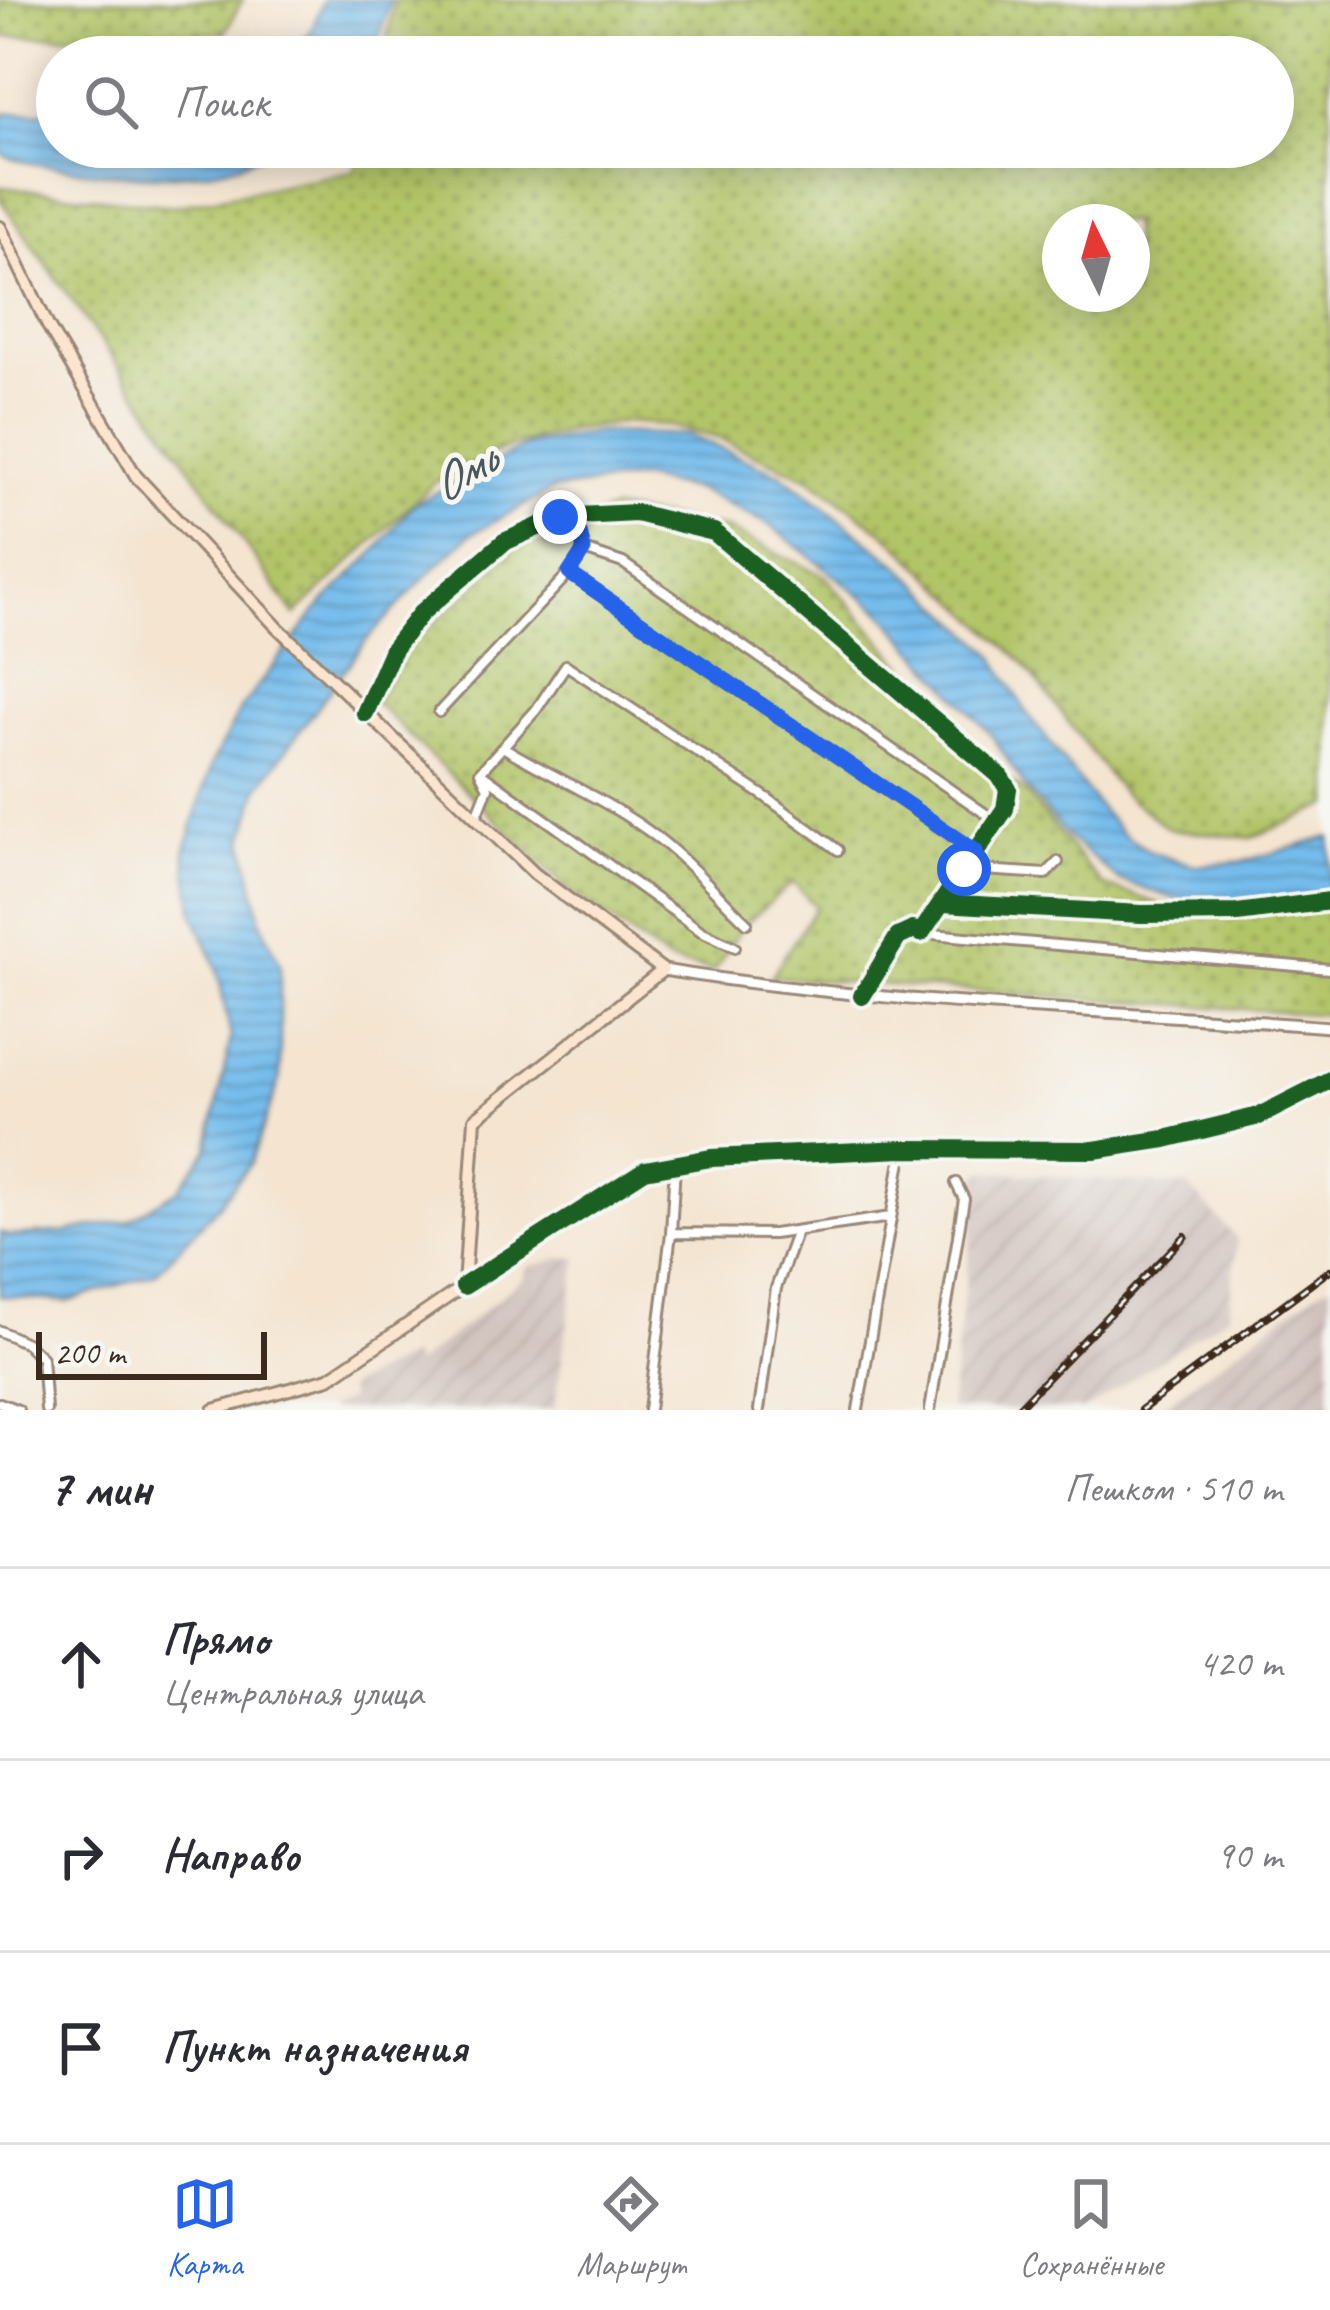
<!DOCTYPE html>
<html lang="ru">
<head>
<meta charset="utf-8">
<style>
	:root { --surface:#fff; --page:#f7f7f7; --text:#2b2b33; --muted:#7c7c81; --line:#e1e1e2; --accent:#2563eb }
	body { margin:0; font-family:Caveat,sans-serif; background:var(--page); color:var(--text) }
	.compass { position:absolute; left:1042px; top:204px; width:108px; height:108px; border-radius:50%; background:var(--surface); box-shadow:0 6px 30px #0003; rotate:355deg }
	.scale { position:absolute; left:36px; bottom:30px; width:231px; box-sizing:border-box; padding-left:12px; border:6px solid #3b2a1e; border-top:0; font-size:33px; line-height:42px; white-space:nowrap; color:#3b2a1e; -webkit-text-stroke:9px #f6f6f2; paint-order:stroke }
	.stop { position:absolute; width:36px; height:36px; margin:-27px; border:9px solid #2563eb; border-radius:50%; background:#fff }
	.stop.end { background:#2563eb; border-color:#fff; box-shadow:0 3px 12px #0008 }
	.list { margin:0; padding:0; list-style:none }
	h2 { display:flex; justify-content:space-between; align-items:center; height:156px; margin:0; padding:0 48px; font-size:51px }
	h2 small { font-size:39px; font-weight:400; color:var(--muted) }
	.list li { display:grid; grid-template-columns:78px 1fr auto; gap:36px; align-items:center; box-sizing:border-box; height:192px; padding:0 48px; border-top:3px solid var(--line) }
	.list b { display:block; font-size:45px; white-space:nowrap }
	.list p { margin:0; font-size:39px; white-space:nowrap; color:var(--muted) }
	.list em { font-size:39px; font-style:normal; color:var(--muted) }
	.icon { flex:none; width:66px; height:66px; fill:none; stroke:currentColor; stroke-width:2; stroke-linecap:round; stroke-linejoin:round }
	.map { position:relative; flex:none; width:1330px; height:1410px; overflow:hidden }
	.search { position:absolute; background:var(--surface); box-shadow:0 6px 30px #0003; left:36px; right:36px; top:36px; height:132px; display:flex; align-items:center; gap:30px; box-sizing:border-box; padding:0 42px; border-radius:66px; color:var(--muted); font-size:45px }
	.sheet { height:732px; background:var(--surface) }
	nav { display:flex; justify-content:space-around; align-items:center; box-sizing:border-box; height:168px; border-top:3px solid var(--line); background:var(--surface); font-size:33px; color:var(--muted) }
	nav a { display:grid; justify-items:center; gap:6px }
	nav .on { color:var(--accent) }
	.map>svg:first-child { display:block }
</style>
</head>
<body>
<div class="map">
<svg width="1330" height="1410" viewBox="0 0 1330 1410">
	<defs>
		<pattern id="industrial-furrows" width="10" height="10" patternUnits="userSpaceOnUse" patternTransform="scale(3)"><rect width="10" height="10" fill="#cfc0bb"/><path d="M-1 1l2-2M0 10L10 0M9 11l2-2" fill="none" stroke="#b3a5a0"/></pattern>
		<pattern id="garden-dots" width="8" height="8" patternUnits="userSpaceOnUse" patternTransform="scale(3)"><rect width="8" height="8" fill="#b2c467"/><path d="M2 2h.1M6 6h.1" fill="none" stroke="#929f54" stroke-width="1.8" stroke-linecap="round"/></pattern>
		<pattern id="water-rules" width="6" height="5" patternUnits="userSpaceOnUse" patternTransform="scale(3)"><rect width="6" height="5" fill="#74bcec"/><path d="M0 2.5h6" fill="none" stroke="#6099bf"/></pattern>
	</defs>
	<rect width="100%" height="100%" fill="#f6f6f2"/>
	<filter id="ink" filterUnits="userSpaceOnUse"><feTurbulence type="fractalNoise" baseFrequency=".00833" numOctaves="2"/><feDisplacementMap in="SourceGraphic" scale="24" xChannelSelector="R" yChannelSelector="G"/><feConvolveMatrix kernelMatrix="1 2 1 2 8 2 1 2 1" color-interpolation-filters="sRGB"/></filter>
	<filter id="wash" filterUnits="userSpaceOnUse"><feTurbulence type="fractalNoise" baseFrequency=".004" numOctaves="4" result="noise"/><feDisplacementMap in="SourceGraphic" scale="48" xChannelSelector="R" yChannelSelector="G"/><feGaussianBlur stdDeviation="2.7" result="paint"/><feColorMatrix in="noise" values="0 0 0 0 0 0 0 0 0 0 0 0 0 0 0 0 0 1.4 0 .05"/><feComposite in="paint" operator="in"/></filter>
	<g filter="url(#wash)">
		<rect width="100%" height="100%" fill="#f4e4d0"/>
		<path fill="url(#industrial-furrows)" d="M980,1171l208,15 49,53 -8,75 -144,96h-136z
			M560,1258h18l-24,152h-228l23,-11 -1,-11 62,-32 5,9 109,-87 3,-10z
			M1330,1284v126h-173l153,-114z"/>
		<path fill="url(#garden-dots)" stroke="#767742" stroke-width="3" fill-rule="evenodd" d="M0,0h242l-17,33 -225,4z
			M395,0h935v805l-79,33 -82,-9 -47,-36 -99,-131 -138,-129 -74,-54 -96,-42 -50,-12 -40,-3 -54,8 -66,18 -71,35 -139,132 -295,-416v-12l174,19 181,-35 6,-24h912v-90h-890zM1132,222v72h-72v-72z
			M613,509l111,19 101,48 174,199 26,17 77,93 73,24 155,-4v110l-559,-38 45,-70 -23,-25 -51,45 -28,44 -44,-9 -102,-72 -194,-189 36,-55 107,-100z"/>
		<path fill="url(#water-rules)" stroke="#587385" stroke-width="3" d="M323,0h68l-19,57h-83l23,-27z
			M57,112v35h221c-69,38 -149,32 -224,19 -20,-3 -37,-2 -54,-14v-35l5,-4z
			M597,432l91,3 93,39 117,90 94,89 35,60 74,97 23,25 28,18 45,13 48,-5 85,-24v56l-51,9 -103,-3 -58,-19 -51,-44 -43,-51 -32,-49 -111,-125 -111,-86 -72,-35 -59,-12 -86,12 -82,44 -47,44 -59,64 -106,145 -15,53 17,81 19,43v115l-30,85 -32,42 -62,67 -89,29 -67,-6v-64l9,4 57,-4 62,-11 50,-31 30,-41 23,-112 -14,-69 -23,-54 -9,-62 26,-87 30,-57 80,-103 54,-53 38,-47 114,-60z"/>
	</g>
	<g filter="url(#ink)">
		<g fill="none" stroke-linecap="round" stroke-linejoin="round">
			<defs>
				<path id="minor" d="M561,517l19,16 4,17 -15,23 407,279
					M584,550l39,13 373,258
					M366,712l27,-63 28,-36 83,-71 56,-25 76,-4 78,19 285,243 9,14 -3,20 -84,124 -8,-3 -15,7 -35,57
					M439,712l130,-139
					M503,747c51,31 107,54 155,91 32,24 59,57 89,85
					M481,773l220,158 34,16
					M476,818l12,-30 -8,-16 56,-62 30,-45 201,133 71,52
					M966,869l80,5 12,-12
					M943,903l198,11 96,-1 93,-12
					M921,933l409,36
					M671,1233l102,1 118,-17
					M0,1331l26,12 16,15 4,52
					M0,1403l18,7
					M649,1410l22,-177 4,-69
					M759,1410l17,-122 21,-57
					M858,1410l45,-261
					M930,1410l34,-211 -8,-16"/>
				<path id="tertiary" d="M663,970c220,36 444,39 667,57
					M464,1286l181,-116 66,-12 192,-9 191,1 71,-11 94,-23 71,-36"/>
				<path id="secondary" d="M0,227l48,99 88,150 141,151 258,247 128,96 -188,149 -11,167 -135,92 -115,32"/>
			</defs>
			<use href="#minor" stroke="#988777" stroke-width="14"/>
			<use href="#tertiary" stroke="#988777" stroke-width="15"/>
			<use href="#secondary" stroke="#988777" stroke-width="16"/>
			<use href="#minor" stroke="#fff" stroke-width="8"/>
			<use href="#tertiary" stroke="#fff" stroke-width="9"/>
			<use href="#secondary" stroke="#fce5d0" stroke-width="10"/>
			<defs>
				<path id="rail" d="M1016,1410l169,-174
					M1141,1410l189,-140"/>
			</defs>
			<use href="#rail" stroke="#3b2a1e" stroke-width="8"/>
			<use href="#rail" stroke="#f6f6f2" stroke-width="3" stroke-dasharray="9" stroke-linecap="butt"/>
			<defs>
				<path id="cycleway" d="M365,713l28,-64 28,-36 83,-71 56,-25 76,-4 78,19 285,243 9,14 -3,20 -84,124 -8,-3 -15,7 -36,59
					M942,903l199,11 96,-1 93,-12
					M464,1286l181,-116 66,-12 192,-9 191,1 71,-11 94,-23 71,-36"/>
			</defs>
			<use href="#cycleway" stroke="#f6f6f2" stroke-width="26"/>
			<use href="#cycleway" stroke="#1b5e20" stroke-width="18"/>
		</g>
	</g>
	<g fill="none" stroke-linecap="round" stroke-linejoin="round" filter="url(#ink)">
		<path stroke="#2563eb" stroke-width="15" d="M560,517l20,16 4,17 -15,23 407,278 -12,18"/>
	</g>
	<g text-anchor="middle" stroke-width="10" stroke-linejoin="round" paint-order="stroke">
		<g font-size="51" font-style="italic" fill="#4c565c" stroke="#f6f6f2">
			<text transform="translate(462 471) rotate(-31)" y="18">Омь</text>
		</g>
	</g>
</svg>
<svg class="compass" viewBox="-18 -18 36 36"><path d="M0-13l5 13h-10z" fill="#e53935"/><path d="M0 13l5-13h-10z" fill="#7c7c81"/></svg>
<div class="scale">200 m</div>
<div class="stop" style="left:964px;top:869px"></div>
<div class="stop end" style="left:560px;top:517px"></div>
<div class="search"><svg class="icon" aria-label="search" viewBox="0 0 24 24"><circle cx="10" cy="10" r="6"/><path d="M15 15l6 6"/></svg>Поиск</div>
</div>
<section class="sheet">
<h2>7 мин<small>Пешком · 510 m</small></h2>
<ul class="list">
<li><svg class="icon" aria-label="ahead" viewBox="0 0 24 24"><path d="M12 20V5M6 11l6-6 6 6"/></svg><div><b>Прямо</b><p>Центральная улица</p></div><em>420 m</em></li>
<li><svg class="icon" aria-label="right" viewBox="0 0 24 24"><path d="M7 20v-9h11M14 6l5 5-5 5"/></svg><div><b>Направо</b></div><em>90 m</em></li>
<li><svg class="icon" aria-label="arrive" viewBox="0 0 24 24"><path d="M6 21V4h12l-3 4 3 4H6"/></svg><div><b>Пункт назначения</b></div></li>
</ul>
</section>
<nav>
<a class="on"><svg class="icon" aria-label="map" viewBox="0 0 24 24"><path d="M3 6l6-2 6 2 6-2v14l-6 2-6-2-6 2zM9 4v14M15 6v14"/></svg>Карта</a>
<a><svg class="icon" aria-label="directions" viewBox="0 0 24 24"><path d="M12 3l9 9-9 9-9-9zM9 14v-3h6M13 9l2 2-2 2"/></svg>Маршрут</a>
<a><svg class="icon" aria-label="saved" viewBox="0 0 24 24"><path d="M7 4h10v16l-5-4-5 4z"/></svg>Сохранённые</a>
</nav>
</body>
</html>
